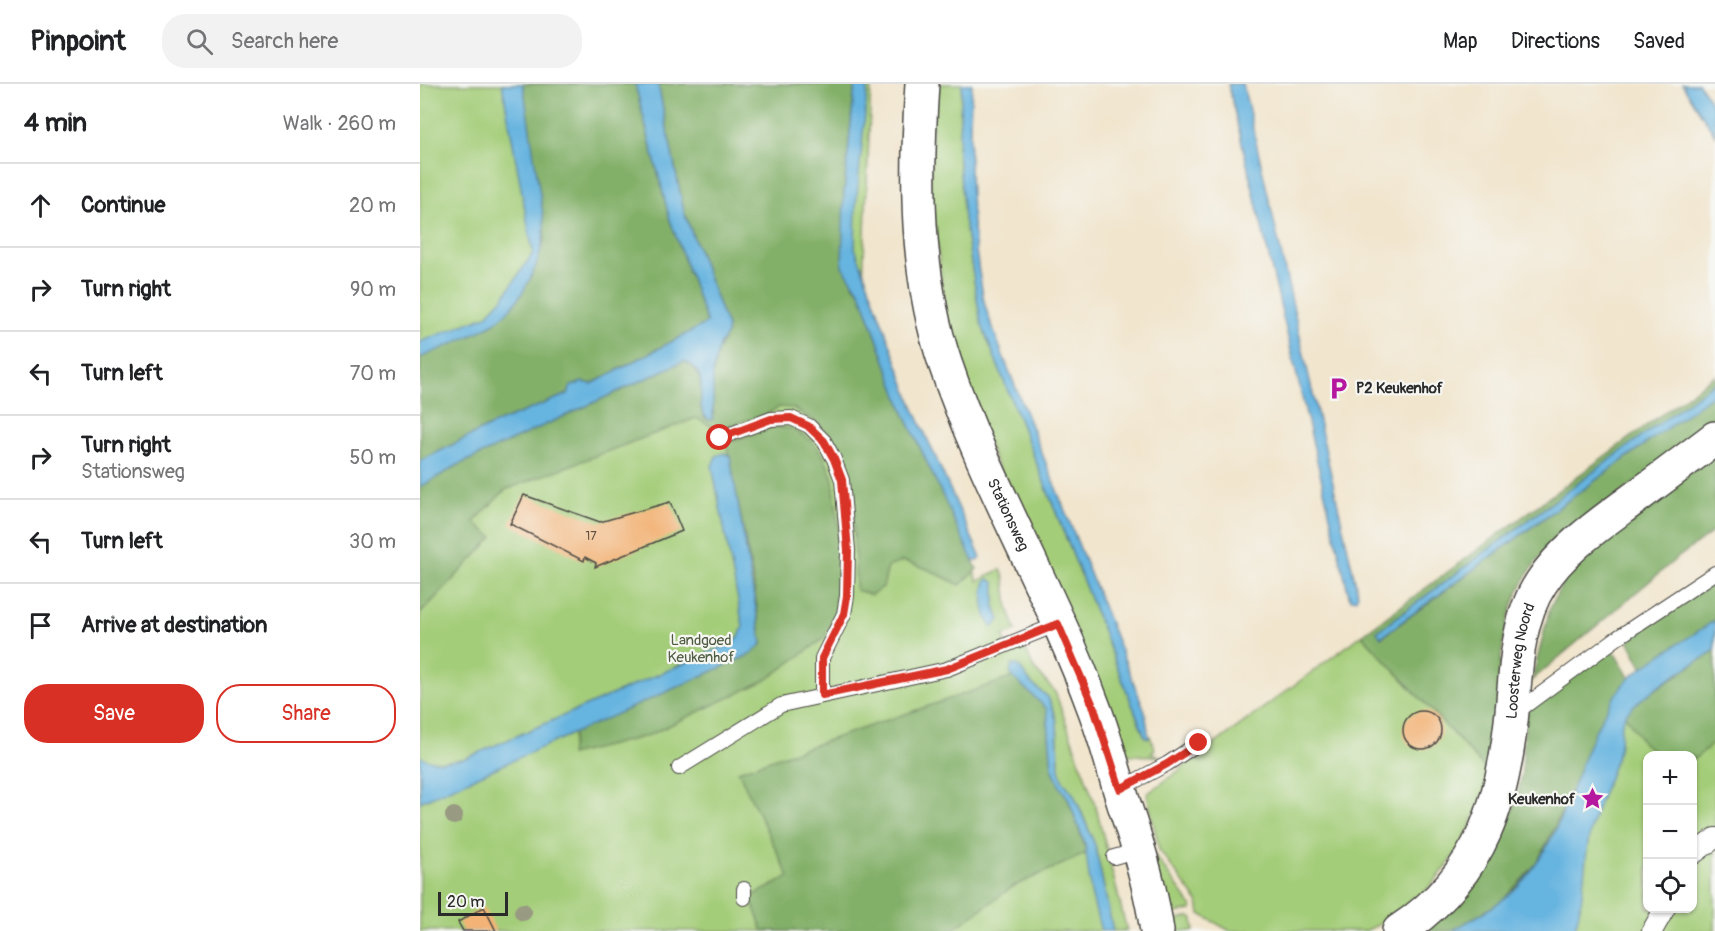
<!DOCTYPE html>
<html lang="en">
<head>
<meta charset="utf-8">
<style>
	:root { --surface:#fff; --page:#f2f2f2; --text:#202124; --muted:#757577; --line:#e0e0e0; --accent:#d93025 }
	body { margin:0; font-family:Pangolin,sans-serif; background:var(--page); color:var(--text) }
	.controls { position:absolute; right:18px; bottom:18px; display:grid; overflow:hidden; border-radius:12px; box-shadow:0 2px 4px #0004 }
	.controls button { width:54px; height:54px; display:grid; place-items:center; padding:0; border:0; border-bottom:2px solid var(--line); background:var(--surface); color:var(--text); font:30px sans-serif }
	.scale { position:absolute; left:18px; bottom:15px; width:70px; box-sizing:border-box; padding-left:6px; border:3px solid #2b2b2b; border-top:0; font-size:16px; line-height:21px; white-space:nowrap; color:#2b2b2b; -webkit-text-stroke:4px #f6f6f2; paint-order:stroke }
	.stop { position:absolute; width:18px; height:18px; margin:-14px; border:4px solid #d93025; border-radius:50%; background:#fff }
	.stop.end { background:#d93025; border-color:#fff; box-shadow:0 2px 6px #0008 }
	.list { margin:0; padding:0; list-style:none }
	h2 { display:flex; justify-content:space-between; align-items:center; height:78px; margin:0; padding:0 24px; font-size:26px }
	h2 small { font-size:20px; font-weight:400; color:var(--muted) }
	.list li { display:grid; grid-template-columns:39px 1fr auto; gap:18px; align-items:center; box-sizing:border-box; height:84px; padding:0 24px; border-top:2px solid var(--line) }
	.list b { display:block; font-size:22px; white-space:nowrap }
	.list p { margin:0; font-size:20px; white-space:nowrap; color:var(--muted) }
	.list em { font-size:20px; font-style:normal; color:var(--muted) }
	.actions { display:flex; gap:12px; padding:18px 24px }
	.actions a { flex:1; padding:14px 0; border:2px solid var(--accent); border-radius:24px; text-align:center; font-size:21px; color:var(--accent) }
	.actions .main { background:var(--accent); color:#fff }
	.icon { flex:none; width:33px; height:33px; fill:none; stroke:currentColor; stroke-width:2; stroke-linecap:round; stroke-linejoin:round }
	.map { position:relative; flex:none; width:1295px; height:847px; overflow:hidden }
	header { display:flex; align-items:center; gap:36px; box-sizing:border-box; height:84px; padding:0 30px; background:var(--surface); border-bottom:2px solid var(--line) }
	header strong { font-size:28px }
	nav { display:flex; gap:33px; margin-inline-start:auto; font-size:21px }
	.search { width:420px; height:54px; background:var(--page); display:flex; align-items:center; gap:15px; box-sizing:border-box; padding:0 21px; border-radius:24px; color:var(--muted); font-size:22px }
	main { display:flex }
	aside { flex:1; background:var(--surface) }
	.map>svg:first-child { display:block }
</style>
</head>
<body>
<header>
<strong>Pinpoint</strong>
<div class="search"><svg class="icon" aria-label="search" viewBox="0 0 24 24"><circle cx="10" cy="10" r="6"/><path d="M15 15l6 6"/></svg>Search here</div>
<nav><a>Map</a><a>Directions</a><a>Saved</a></nav>
</header>
<main>
<aside>
<h2>4 min<small>Walk · 260 m</small></h2>
<ul class="list">
<li><svg class="icon" aria-label="ahead" viewBox="0 0 24 24"><path d="M12 20V5M6 11l6-6 6 6"/></svg><div><b>Continue</b></div><em>20 m</em></li>
<li><svg class="icon" aria-label="right" viewBox="0 0 24 24"><path d="M7 20v-9h11M14 6l5 5-5 5"/></svg><div><b>Turn right</b></div><em>90 m</em></li>
<li><svg class="icon" aria-label="left" viewBox="0 0 24 24"><path d="M17 20v-9H6M10 6l-5 5 5 5"/></svg><div><b>Turn left</b></div><em>70 m</em></li>
<li><svg class="icon" aria-label="right" viewBox="0 0 24 24"><path d="M7 20v-9h11M14 6l5 5-5 5"/></svg><div><b>Turn right</b><p>Stationsweg</p></div><em>50 m</em></li>
<li><svg class="icon" aria-label="left" viewBox="0 0 24 24"><path d="M17 20v-9H6M10 6l-5 5 5 5"/></svg><div><b>Turn left</b></div><em>30 m</em></li>
<li><svg class="icon" aria-label="arrive" viewBox="0 0 24 24"><path d="M6 21V4h12l-3 4 3 4H6"/></svg><div><b>Arrive at destination</b></div></li>
</ul>
<div class="actions"><a class="main">Save</a><a>Share</a></div>
</aside>
<div class="map">
<svg width="1295" height="847" viewBox="0 0 1295 847">
	<rect width="100%" height="100%" fill="#f6f6f2"/>
	<filter id="ink" filterUnits="userSpaceOnUse"><feTurbulence type="fractalNoise" baseFrequency=".0167" numOctaves="2"/><feDisplacementMap in="SourceGraphic" scale="12" xChannelSelector="R" yChannelSelector="G"/><feConvolveMatrix kernelMatrix="1 2 1 2 8 2 1 2 1" color-interpolation-filters="sRGB"/></filter>
	<filter id="wash" filterUnits="userSpaceOnUse"><feTurbulence type="fractalNoise" baseFrequency=".008" numOctaves="4" result="noise"/><feDisplacementMap in="SourceGraphic" scale="24" xChannelSelector="R" yChannelSelector="G"/><feGaussianBlur stdDeviation="1.35" result="paint"/><feColorMatrix in="noise" values="0 0 0 0 0 0 0 0 0 0 0 0 0 0 0 0 0 1.4 0 .05"/><feComposite in="paint" operator="in"/></filter>
	<g filter="url(#wash)">
		<rect width="100%" height="100%" fill="#f1e5cd"/>
		<path fill="#a4cd79" stroke="#687c52" stroke-width="1.5" fill-rule="evenodd" d="M0,0h451l-9,223 116,274 23,-12 4,11 3,28 8,23 -13,5 7,17 15,-5 8,19 22,25 3,8 38,107 31,124h-14l-18,-86 -18,-44 26,130h-683zM596,581l16,19 16,13 5,12 4,13 2,40z
			M514,0h28l-4,67 6,67 17,105 164,414 5,-1 5,13 -4,4 11,4 -42,-3 -137,-322 -37,-112 -16,-135z
			M1295,548v299h-288l93,-89 52,-120zM1228,672h44v152h-44z
			M942,551l128,139c-21,70 -55,127 -125,157h-135l-30,-17 -2,-12 -39,-52 -12,-56z
			M733,769l38,52 1,5 -27,5z
			M770,833l3,2 1,12h-25l-2,-10z"/>
		<path fill="#83b069" stroke="#576e4a" stroke-width="1.5" d="M103,0h112l35,136 37,103 -116,61 -9,-2 -14,12 -72,29 -76,38v-103l73,-34 37,-44 15,-42z
			M238,0h197l-11,109 9,91 7,8 45,123 72,154 -17,16 -35,-17 -22,-7 -15,6 -5,20 -12,8 -15,-5 -4,-108 -16,-39 -20,-21 -23,-14 -14,-1 -14,8 -48,14 -21,-11 -191,72 -31,32 19,15 -73,77v-127l38,-22 226,-104c26,12 12,34 19,55l6,4 5,-6c-6,-26 -2,-59 13,-80v-7l-43,-115z
			M1295,291v7l-338,250 5,5 333,-244v30l-164,122c-65,65 -46,147 -61,229l-128,-139z
			M352,343l18,1 21,12 12,15 10,24 7,64v43l-3,26 -14,27 -57,41 -119,56 -77,19 4,-23 177,-78 11,-10 -9,-65 -27,-136z
			M1295,368v78l-39,29 -144,121 18,-72 17,-34 22,-25z
			M1295,494v42l-72,49 -14,-27 2,-12z
			M1193,566l17,29 -6,4 -87,180 -35,38 -50,30h-28c42,-45 86,-87 97,-152 3,-22 2,-46 6,-68l71,-57z
			M1295,566v92l-22,18 -1,-4 -34,-1 -15,-12 -18,-28 13,-14z
			M593,593l34,32 5,59 8,19 8,11 19,55 -73,33 -63,45h-188l-13,-34 39,-20 -51,-106z"/>
		<path fill="#66b4e0" stroke="#487086" stroke-width="1.5" d="M82,0h21l21,137c2,35 -22,85 -53,104 -21,13 -48,22 -71,33v-16l66,-26 17,-18 30,-45z
			M215,0h23l26,128 43,115v7l-8,11 -6,26v48l-4,1c-20,-15 7,-45 -25,-59l-226,104 -38,22v-26l76,-38 72,-29 3,-8 11,-4 10,2 115,-61 -37,-103z
			M435,0h13l-12,121 -1,43 59,161 67,149 -3,3h-5l-68,-146 -45,-123 -18,-26 2,-73z
			M542,0h10c-5,72 -2,146 12,217 4,17 12,35 18,52l143,358 4,27 -4,-1 -164,-414 -17,-104 -6,-68z
			M808,0h15l115,510 -2,5h-5l-2,-3z
			M1262,0h17l16,24v27z
			M1295,298v11l-334,244 -4,-5z
			M304,369l6,3 32,188 -11,10 -331,148v-46c13,9 32,5 46,2l267,-116 7,-7 3,-9 -31,-160 4,-10z
			M569,495l6,4v25l5,12 -7,7c-11,-11 -11,-32 -7,-47z
			M1295,536v30c-22,15 -74,44 -89,64 -8,11 -4,24 -7,35 -8,28 -22,54 -29,83 -7,33 -5,67 -16,99h-122c23,-14 48,-26 67,-46 53,-55 56,-139 103,-199 14,-19 71,-50 93,-66z
			M592,581h6l14,19 16,13 5,12 4,13 2,47 4,12 11,14 21,50 18,86h-12l-10,-38 -6,-49 -17,-46 -8,-11 -8,-20 -5,-58 -34,-32 -3,-5z"/>
		<g id="blocks">
			<path fill="#f3b377" d="M104,411l76,27 70,-20 12,29 -87,36 1,-4 -11,-6 -1,4 -74,-37z
				M983 646a19 19 0 1 1 38 0a19 19 0 1 1-38 0Z
				M64,823l12,24h-33l-5,-9z"/>
		</g>
	</g>
	<g filter="url(#ink)">
		<use href="#blocks" fill-opacity="0" stroke="#494743" stroke-width="1.5"/>
		<g fill="none" stroke-linecap="round" stroke-linejoin="round">
			<defs>
				<path id="service" d="M300,354l51,-19 20,-1 18,8 15,15 10,18 8,21 6,70 -1,46 -3,18 -22,44v37
					M1098,627l99,-73 98,-65
					M259,684l102,-63 166,-36 111,-45
					M700,705l47,-25 32,-21
					M694,773l25,-7
					M324,814v-9"/>
				<path id="pedestrian" d="M1272,771l23,-17
					M1232,847l13,-23"/>
				<g id="tertiary">
					<path id="s1" d="M979,847c85,-56 106,-133 114,-230 3,-39 6,-85 28,-118 21,-33 56,-57 87,-80 29,-21 58,-43 87,-65"/>
				</g>
				<g id="secondary">
					<path id="s2" d="M502,0c-6,93 -7,189 23,279 40,119 106,228 149,345 12,31 20,64 30,96 14,41 27,84 33,127"/>
				</g>
			</defs>
			<use href="#service" stroke="#494743" stroke-width="16"/>
			<use href="#pedestrian" stroke="#494743" stroke-width="22"/>
			<use href="#tertiary" stroke="#494743" stroke-width="36"/>
			<use href="#secondary" stroke="#494743" stroke-width="36"/>
			<use href="#service" stroke="#fff" stroke-width="14"/>
			<use href="#pedestrian" stroke="#fff" stroke-width="20"/>
			<use href="#tertiary" stroke="#fff" stroke-width="33"/>
			<use href="#secondary" stroke="#fff" stroke-width="33"/>
		</g>
		<g fill="#989a81">
			<circle cx="34" cy="732" r="9"/>
			<circle cx="103" cy="828" r="9"/>
		</g>
	</g>
	<g fill="none" stroke-linecap="round" stroke-linejoin="round" filter="url(#ink)">
		<path stroke="#d93025" stroke-width="8" d="M300,354l51,-19 20,-1 17,8 16,15 10,18 8,21 6,70 -1,46 -3,18 -22,44v37l125,-26 111,-45 36,84 26,81 47,-25 32,-21"/>
	</g>
	<defs>
		<symbol id="parking-bare" viewBox="-9 -9 18 18"><path d="M-3.5-5.5H1a3.5 3.5 0 0 1 0 7H-1V5.5H-3.5ZM-1-3.4V-.6H.8a1.4 1.4 0 0 0 0-2.8Z" fill="#b5179e" stroke="#f6f6f2" stroke-width="2.5" paint-order="stroke"/></symbol>
		<symbol id="sight-bare" viewBox="-9 -9 18 18"><path d="M0-6L1.8-2.2L6-1.7L2.9 1.2L3.7 5.4L0 3.3L-3.7 5.4L-2.9 1.2L-6-1.7L-1.8-2.2Z" fill="#b5179e" stroke="#f6f6f2" stroke-width="2.5" paint-order="stroke"/></symbol>
	</defs>
	<g fill-rule="evenodd">
		<use href="#parking-bare" x="902" y="288" width="33" height="33"/>
		<use href="#sight-bare" x="1156" y="698" width="33" height="33"/>
	</g>
	<g text-anchor="middle" stroke-width="4.5" stroke-linejoin="round" paint-order="stroke">
		<g font-size="12" fill="#5d4d3e">
			<text x="171" y="456">17</text>
		</g>
		<g font-size="15" font-weight="bold" fill="#2b2b2b" stroke="#f6f6f2" text-anchor="start">
			<text x="936" y="309">P2 Keukenhof</text>
			<text x="1155" y="720" text-anchor="end">Keukenhof</text>
		</g>
		<g font-size="15" fill="#2b2b2b" stroke="#f6f6f2">
			<text dy="5" stroke="none"><textPath href="#s2" startOffset="446">Stationsweg</textPath></text>
			<text dy="5" stroke="none"><textPath href="#s1" startOffset="308">Loosterweg Noord</textPath></text>
		</g>
		<g font-size="15" fill="#4f5c42" stroke="#f6f6f2">
			<text x="281" y="561">Landgoed<tspan x="281" dy="17">Keukenhof</tspan></text>
		</g>
	</g>
</svg>
<div class="controls">
<button>+</button>
<button>−</button>
<button><svg class="icon" aria-label="locate" viewBox="0 0 24 24"><circle cx="12" cy="12" r="6"/><path d="M12 2v4M12 18v4M2 12h4M18 12h4"/></svg></button>
</div>
<div class="scale">20 m</div>
<div class="stop" style="left:300px;top:354px"></div>
<div class="stop end" style="left:779px;top:659px"></div>
</div>
</main>
</body>
</html>
